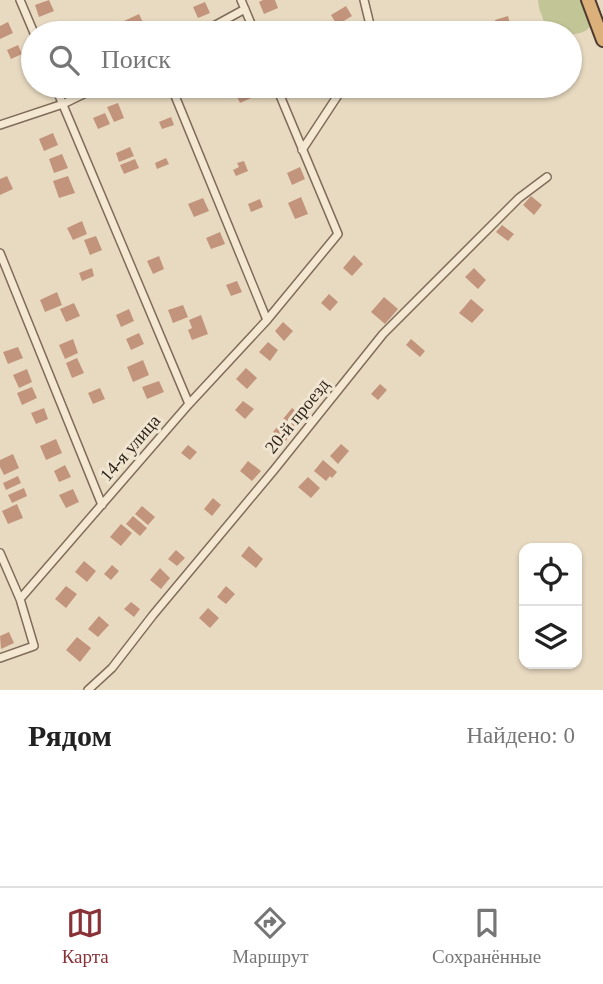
<!DOCTYPE html>
<html lang="ru">
<head>
<meta charset="utf-8">
<style>
	:root { --surface:#fff; --page:#f6f6f6; --text:#222; --muted:#767676; --line:#e0e0e0; --accent:#883137 }
	body { margin:0; font-family:"Times New Roman",serif; background:var(--page); color:var(--text) }
	.controls { position:absolute; right:21px; bottom:21px; display:grid; overflow:hidden; border-radius:14px; box-shadow:0 2px 5px #0004 }
	.controls button { width:63px; height:63px; display:grid; place-items:center; padding:0; border:0; border-bottom:2px solid var(--line); background:var(--surface); color:var(--text); font:35px sans-serif }
	.list { margin:0; padding:0; list-style:none }
	h2 { display:flex; justify-content:space-between; align-items:center; height:91px; margin:0; padding:0 28px; font-size:30px }
	h2 small { font-size:23px; font-weight:400; color:var(--muted) }
	.icon { flex:none; width:38px; height:38px; fill:none; stroke:currentColor; stroke-width:2; stroke-linecap:round; stroke-linejoin:round }
	.map { position:relative; flex:none; width:603px; height:690px; overflow:hidden }
	.search { position:absolute; background:var(--surface); box-shadow:0 2px 5px #0004; left:21px; right:21px; top:21px; height:77px; display:flex; align-items:center; gap:18px; box-sizing:border-box; padding:0 24px; border-radius:38px; color:var(--muted); font-size:26px }
	.sheet { height:196px; background:var(--surface) }
	nav { display:flex; justify-content:space-around; align-items:center; box-sizing:border-box; height:98px; border-top:2px solid var(--line); background:var(--surface); font-size:19px; color:var(--muted) }
	nav a { display:grid; justify-items:center; gap:4px }
	nav .on { color:var(--accent) }
	.map>svg:first-child { display:block }
</style>
</head>
<body>
<div class="map">
<svg width="603" height="690" viewBox="0 0 603 690">
	<rect width="100%" height="100%" fill="#e8dac1"/>
	<path fill="#c2c596" d="M538,0h44l10,23c-4,10 -13,10 -22,12v-2h-22l-9,-25z"/>
	<path fill="#c2947b" d="M49,0l5,11 -15,6 -4,-12z
		M263,0h12l3,8 -14,6 -5,-12z
		M205,2l5,11 -12,5 -5,-11z
		M346,6l6,10 -15,9 -6,-10z
		M139,14l8,17 -6,2h-14l-5,-11z
		M508,16l2,8 -12,4 -3,-8z
		M8,22l5,11 -13,6v-13z
		M18,45l4,9 -11,5 -4,-9z
		M237,86h8l6,12 -11,5 -7,-15z
		M118,103l6,15 -10,4 -7,-15z
		M105,113l5,11 -12,5 -5,-11z
		M171,117l3,8 -12,4 -3,-7z
		M53,133l5,12 -14,6 -5,-12z
		M130,147l4,9 -15,6 -3,-9z
		M62,154l6,14 -14,5 -5,-14z
		M166,158l3,6 -12,5 -2,-6z
		M135,159l4,9 -15,6 -4,-9z
		M244,161l4,10 -12,5 -3,-6 6,-3 -2,-4z
		M300,167l5,12 -13,6 -5,-12z
		M7,176l6,13 -13,6v-16z
		M68,176l7,17 -16,5 -6,-17z
		M531,196l11,9 -8,10 -11,-10z
		M301,197l7,17 -13,5 -7,-16z
		M203,198l6,13 -15,6 -6,-13z
		M260,199l3,8 -12,5 -3,-8z
		M82,221l5,13 -14,6 -6,-12z
		M502,225l12,9 -6,7 -12,-9z
		M220,232l5,12 -14,5 -5,-11z
		M96,236l6,14 -12,5 -6,-15z
		M354,255l9,9 -11,12 -9,-8z
		M159,256l5,13 -11,5 -6,-13z
		M92,268l2,8 -12,5 -3,-8z
		M474,268l12,12 -8,9 -13,-12z
		M237,281l5,11 -11,4 -5,-11z
		M57,292l5,13 -17,7 -5,-12z
		M329,294l9,8 -8,9 -9,-8z
		M384,297l14,12 -13,15 -14,-12z
		M471,299l13,11 -12,13 -13,-10z
		M74,303l6,13 -14,6 -6,-13z
		M183,305l5,12 -15,6 -5,-13z
		M129,309l5,12 -13,6 -5,-12z
		M201,315l7,19 -16,6 -4,-10 4,-2 -3,-8z
		M283,322l10,9 -9,10 -9,-10z
		M139,333l5,11 -13,6 -5,-11z
		M73,339l5,14 -13,6 -6,-14z
		M411,339l14,12 -5,6 -14,-12z
		M268,342l10,8 -8,11 -11,-9z
		M18,347l5,11 -15,6 -5,-12z
		M77,358l7,15 -12,5 -6,-15z
		M143,360l6,15 -16,7 -6,-15z
		M246,368l11,10 -10,11 -11,-10z
		M27,369l5,13 -13,6 -6,-13z
		M159,381l5,11 -17,7 -5,-12z
		M380,384l7,6 -9,10 -7,-6z
		M32,387l5,11 -15,7 -5,-12z
		M100,388l5,11 -12,5 -5,-11z
		M243,401l11,8 -9,10 -10,-9z
		M44,408l4,11 -12,5 -5,-11z
		M292,408l11,9 -9,11 -11,-9z
		M281,422l12,10 -8,10 -12,-10z
		M56,439l6,14 -16,7 -6,-14z
		M341,444l8,7 -11,13 -8,-8z
		M188,445l9,7 -7,8 -9,-7z
		M13,454l6,14 -15,7 -4,-8v-7z
		M323,460l14,12 -5,6 -2,-2 -4,5 -12,-10z
		M248,461l13,10 -9,10 -12,-10z
		M65,465l6,12 -12,5 -5,-11z
		M18,476l3,7 -15,7 -3,-7z
		M308,477l12,11 -9,10 -13,-11z
		M24,488l3,8 -15,7 -4,-8z
		M73,489l6,13 -13,6 -7,-13z
		M213,498l8,7 -9,11 -8,-7z
		M17,504l6,14 -15,6 -6,-13z
		M142,506l13,11 -7,8 -13,-11z
		M133,516l14,12 -7,8 -14,-12z
		M121,524l11,9 -11,13 -11,-9z
		M249,546l14,13 -7,9 -15,-12z
		M176,550l9,8 -8,8 -9,-7z
		M84,561l12,10 -9,11 -12,-10z
		M112,565l7,6 -8,9 -7,-6z
		M160,568l10,10 -9,11 -11,-9z
		M66,586l11,8 -11,14 -11,-9z
		M226,586l9,8 -9,10 -9,-7z
		M131,602l9,7 -6,8 -10,-8z
		M208,608l11,10 -9,10 -11,-10z
		M99,616l10,9 -11,12 -10,-8z
		M9,632l5,11 -13,6 -1,-13z
		M77,637l14,11 -11,14 -14,-12z"/>
	<g fill="none" stroke-linecap="round" stroke-linejoin="round">
		<defs>
			<path id="minor" d="M20,0l14,33
				M241,0l14,33
				M364,0l8,33
				M201,33l44,-24
				M55,86l134,318
				M171,86l96,234
				M0,125l63,-21 37,-18
				M302,150l42,-64
				M0,253l102,252
				M0,553l20,46 14,47 -34,12
				M20,599l169,-195 78,-84 71,-86 -62,-148
				M88,690l24,-22 41,-53 121,-145 109,-136 136,-136 28,-21"/>
			<path id="trunk" d="M588,0l15,40"/>
		</defs>
		<use href="#minor" stroke="#806c5b" stroke-width="10"/>
		<use href="#trunk" stroke="#4d3b2f" stroke-width="16"/>
		<use href="#minor" stroke="#f4e8d3" stroke-width="7"/>
		<use href="#trunk" stroke="#dcb07b" stroke-width="12"/>
	</g>
	<g text-anchor="middle" stroke-width="6" stroke-linejoin="round" paint-order="stroke">
		<g font-size="18" fill="#31261d" stroke="#f0e5d0">
			<text transform="translate(297 416) rotate(-51)" y="6">20-й проезд</text>
			<text transform="translate(130 448) rotate(-49)" y="6">14-я улица</text>
		</g>
	</g>
</svg>
<div class="controls">
<button><svg class="icon" aria-label="locate" viewBox="0 0 24 24"><circle cx="12" cy="12" r="6"/><path d="M12 2v4M12 18v4M2 12h4M18 12h4"/></svg></button>
<button><svg class="icon" aria-label="layers" viewBox="0 0 24 24"><path d="M12 4l9 5-9 5-9-5zM3 14l9 5 9-5"/></svg></button>
</div>
<div class="search"><svg class="icon" aria-label="search" viewBox="0 0 24 24"><circle cx="10" cy="10" r="6"/><path d="M15 15l6 6"/></svg>Поиск</div>
</div>
<section class="sheet">
<h2>Рядом<small>Найдено: 0</small></h2>
<ul class="list">
</ul>
</section>
<nav>
<a class="on"><svg class="icon" aria-label="map" viewBox="0 0 24 24"><path d="M3 6l6-2 6 2 6-2v14l-6 2-6-2-6 2zM9 4v14M15 6v14"/></svg>Карта</a>
<a><svg class="icon" aria-label="directions" viewBox="0 0 24 24"><path d="M12 3l9 9-9 9-9-9zM9 14v-3h6M13 9l2 2-2 2"/></svg>Маршрут</a>
<a><svg class="icon" aria-label="saved" viewBox="0 0 24 24"><path d="M7 4h10v16l-5-4-5 4z"/></svg>Сохранённые</a>
</nav>
</body>
</html>
